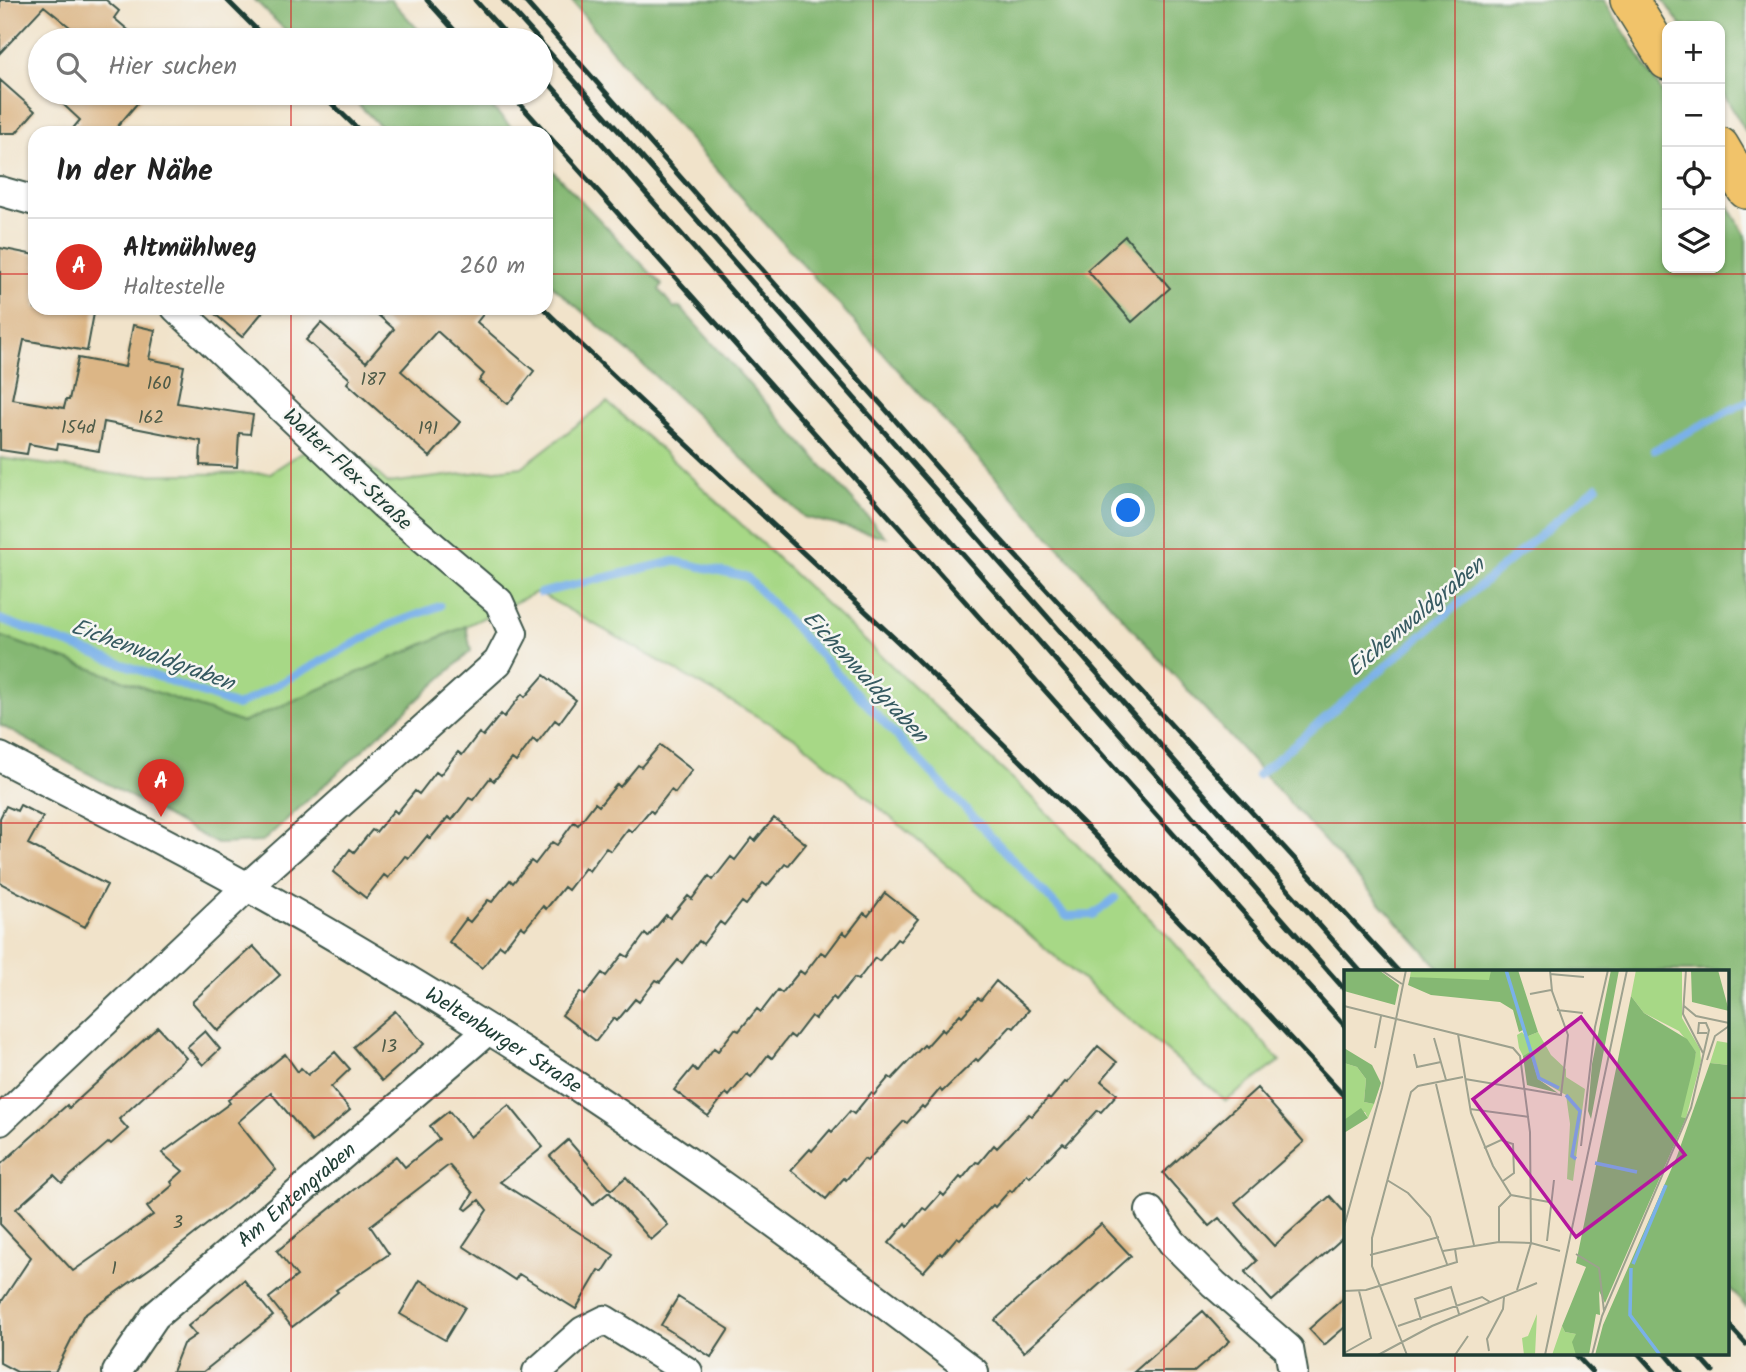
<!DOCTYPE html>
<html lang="de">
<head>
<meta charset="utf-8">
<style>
	:root { --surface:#fff; --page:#f2f2f2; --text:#222; --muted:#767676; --line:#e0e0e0; --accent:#d93025 }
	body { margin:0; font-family:Kalam,sans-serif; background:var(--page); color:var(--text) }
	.controls { position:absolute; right:21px; top:21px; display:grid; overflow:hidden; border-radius:14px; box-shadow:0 2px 5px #0004 }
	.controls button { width:63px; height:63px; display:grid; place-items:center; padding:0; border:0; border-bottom:2px solid var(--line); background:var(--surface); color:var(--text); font:35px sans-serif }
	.you { position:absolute; left:1129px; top:511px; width:24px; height:24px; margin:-18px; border:5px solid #fff; border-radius:50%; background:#1a73e8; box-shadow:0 0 0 10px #1a73e833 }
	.badge { display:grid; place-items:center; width:46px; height:46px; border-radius:50%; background:var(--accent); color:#fff; font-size:23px; font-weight:700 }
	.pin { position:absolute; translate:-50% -58px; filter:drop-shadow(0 2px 4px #0008) }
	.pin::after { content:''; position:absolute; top:37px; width:24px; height:21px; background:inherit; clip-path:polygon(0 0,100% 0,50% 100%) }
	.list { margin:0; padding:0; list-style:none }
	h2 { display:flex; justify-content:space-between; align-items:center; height:91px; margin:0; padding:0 28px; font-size:30px }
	h2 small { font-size:23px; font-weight:400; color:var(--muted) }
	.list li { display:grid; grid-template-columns:46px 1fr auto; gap:21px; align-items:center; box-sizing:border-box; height:98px; padding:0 28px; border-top:2px solid var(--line) }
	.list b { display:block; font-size:26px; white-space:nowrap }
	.list p { margin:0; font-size:23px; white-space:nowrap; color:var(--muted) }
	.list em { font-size:23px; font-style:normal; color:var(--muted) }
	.icon { flex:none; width:38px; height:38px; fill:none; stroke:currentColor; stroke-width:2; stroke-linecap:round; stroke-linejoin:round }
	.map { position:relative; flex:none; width:1746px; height:1372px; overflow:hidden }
	.search { position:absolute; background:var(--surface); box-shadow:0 2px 5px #0004; left:28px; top:28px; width:525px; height:77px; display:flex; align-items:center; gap:18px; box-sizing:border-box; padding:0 24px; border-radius:38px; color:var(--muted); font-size:26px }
	.panel { position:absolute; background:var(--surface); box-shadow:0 2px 5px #0004; left:28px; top:126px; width:525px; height:189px; border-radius:21px }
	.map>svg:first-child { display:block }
</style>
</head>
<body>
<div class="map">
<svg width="1746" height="1372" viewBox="0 0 1746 1372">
	<rect width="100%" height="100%" fill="#f6f6f2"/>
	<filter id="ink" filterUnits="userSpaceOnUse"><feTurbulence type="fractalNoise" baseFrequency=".0143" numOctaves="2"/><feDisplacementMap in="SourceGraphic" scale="14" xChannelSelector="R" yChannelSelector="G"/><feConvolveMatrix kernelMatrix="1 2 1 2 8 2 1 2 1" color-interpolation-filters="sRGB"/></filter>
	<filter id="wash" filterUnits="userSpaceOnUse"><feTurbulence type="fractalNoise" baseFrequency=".00686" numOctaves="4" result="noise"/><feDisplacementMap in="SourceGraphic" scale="28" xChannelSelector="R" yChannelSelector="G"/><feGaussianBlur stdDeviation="1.57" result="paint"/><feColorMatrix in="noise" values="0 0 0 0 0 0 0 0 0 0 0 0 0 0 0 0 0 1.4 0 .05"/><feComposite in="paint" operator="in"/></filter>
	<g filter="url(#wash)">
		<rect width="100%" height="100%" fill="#f1e3ca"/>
		<path fill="#a7d886" stroke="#638a5d" stroke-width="2" d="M607,402l67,59 354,333 141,143 111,124 -54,40 -427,-361 -262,-148 -71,34 -224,97 -242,-87v-178l120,17 150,-2 62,-40 56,50 134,-16z"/>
		<path fill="#85b873" stroke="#527a54" stroke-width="2" d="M255,0h136l37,40h-133z
			M571,0h1033l63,100v168h53v-77l26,45v1071l-19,-22v-314h-285l-801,-885z
			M1663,0h83v132l-26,-44v-62h-39z
			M347,93h131l39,40h-130z
			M546,164l116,121 -3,5 15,18 6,-1 206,230 -82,-20 -167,-158 -91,-79z
			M466,626l5,25 -209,191 -45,2 -217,-119v-89l242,87z"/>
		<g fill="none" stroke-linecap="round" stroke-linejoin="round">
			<path stroke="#7ab1e9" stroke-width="8" d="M1654,450l92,-48
				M540,593l134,-32 73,16 319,339 27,-1 22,-17
				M0,619l237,87 152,-81 51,-19
				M1258,775l339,-289"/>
		</g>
		<g id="blocks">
			<path fill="#dcb686" d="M0,0h106l13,11 -5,7 26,22h-54l-42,-34 -44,47z
				M0,80l35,31 -19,22h-16z
				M51,93h95l-34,40h-43l11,-13z
				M1125,236l45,52 -38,34 -45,-52z
				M0,248l35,7v53h60l-8,43 -63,-11 -12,59 52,9 2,-8h3l9,-42 47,9 8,-42 22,5 -6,29 35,7 -7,37 76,12 -3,19 -11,-1 -2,34 -37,-2 1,-24 -97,-19 -5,29 -41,-7 -1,5 -28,-5 -2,10 -27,-4z
				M208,308h58l-24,29z
				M370,308h118l-11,14 57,49 -26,33 -29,-23 5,-7 -47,-43 -36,40 59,51 -30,35 -83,-74 3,-4 -44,-39 15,-17 45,39 28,-33z
				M544,675l32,25 -17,23 -4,-3 -18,23 -4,-4 -17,23 -4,-3 -18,22 -4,-3 -17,22 -4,-2 -17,22 -4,-3 -18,22 -3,-3 -18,22 -4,-2 -17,22 -4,-3 -18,23 -33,-26 17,-23 4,3 18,-22 4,2 18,-22 3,3 18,-22 4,3 17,-22 4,3 18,-23 4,3 17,-22 4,3 18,-22 3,3 18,-23 3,3z
				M660,745l32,25 -17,23 -4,-3 -18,23 -3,-3 -18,22 -4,-3 -17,22 -5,-3 -17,23 -4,-3 -17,22 -4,-3 -18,22 -3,-3 -18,23 -4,-3 -17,22 -4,-3 -18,23 -33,-26 17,-23 4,3 18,-22 4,2 18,-22 3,3 18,-22 4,3 17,-22 5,3 17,-23 4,3 17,-22 4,3 18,-22 3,3 18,-22 3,2z
				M20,805l23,12 -15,27 79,41 -22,42 -85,-44v-65l6,-12 11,5z
				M774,818l32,26 -18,22 -3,-2 -18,22 -4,-3 -17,22 -4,-3 -18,23 -4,-3 -17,22 -4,-3 -17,22 -4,-3 -18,22 -4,-2 -17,22 -4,-3 -18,22 -3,-3 -18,23 -34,-26 18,-23 5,3 17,-22 4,3 17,-22 5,3 17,-23 3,3 18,-22 4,3 18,-22 4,3 17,-23 4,4 18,-23 4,3 17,-22 3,3z
				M885,893l33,26 -18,22 -3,-2 -18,22 -4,-3 -17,22 -4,-2 -18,22 -3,-3 -18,22 -4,-3 -17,22 -4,-3 -18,23 -4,-3 -17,22 -4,-3 -18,22 -3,-3 -18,23 -34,-26 19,-23 4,4 17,-23 4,3 17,-22 4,2 18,-22 4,3 17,-22 4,3 18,-22 4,3 17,-22 5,3 17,-23 4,3 17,-22 4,3z
				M253,946l27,29 -62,56 -26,-29z
				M996,981l33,29 -15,18 -3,-2 -33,35 -2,-2 -34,33 -2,-3 -16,19 -2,-2 -15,17 -3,-2 -37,40 -3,-2 -18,21 -2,-2 -18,21 -35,-29 19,-21 2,2 18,-21 2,2 18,-21 4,3 17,-21 3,2 15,-18 3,2 32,-34 2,2 16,-18 2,3 16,-18 2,2 16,-18 3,2z
				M395,1011l29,33 -42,37 -29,-34z
				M158,1027l28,31 -67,61 9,10 -17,15 -2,-2 -47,41 -8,-8 -38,34 57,62 80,-56 -6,-8 26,-22 -2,-3 12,-11 -21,-18 68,-50 -2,-3 57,-46 13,18 3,-4 7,7 27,-23 15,17 -19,18 19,23 -38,32 -41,-49 -33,29 38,48 -113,89 -80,57 -28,56h-38l-17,-9v-59l31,-47 -31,-33v-59l67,-60 2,3z
				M205,1031l15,18 -17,16 -16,-18z
				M1098,1046l19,16 -16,19 16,13 -16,18 -3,-2 -32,35 -3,-2 -33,34 -3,-3 -15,18 -2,-2 -15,17 -2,-2 -33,34 -3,-2 -15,18 -2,-2 -17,19 -34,-29 17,-20 2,3 15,-18 3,2 15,-17 3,3 16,-19 2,2 14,-17 3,1 15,-18 3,3 32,-34 3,2 16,-18 2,2 15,-18 2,1z
				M1257,1088l47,54 -69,61 39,43 56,-50 15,17v23l-73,65 -27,-29 12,-11 -38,-43 -10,8 -46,-53z
				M509,1105l34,42 -43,35 114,73 -11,17 -4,-2 -23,39 -57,-35 -4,6 -52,-34 24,-36 -8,-10 -12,10 -3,-2 9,-15 -24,-28 -79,61 19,28 -53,36 2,2 -46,35 -23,-29 28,-22 -20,-25 119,-95 9,11 34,-28 -9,-13 19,-15 21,26z
				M568,1140l43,50 15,-13 42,48 -17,15 -42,-48 -16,13 -43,-49z
				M1101,1224l30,32 -107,96 -29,-32z
				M244,1280l29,36 -70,56h-31l11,-28 13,-9 -8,-9z
				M420,1280l45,27 -20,33 -45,-26z
				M678,1297l51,32 -18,28 -50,-32z
				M1345,1297v30l-21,18 -15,-16z
				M1203,1311l27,30 -36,31h-60z"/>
		</g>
	</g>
	<g filter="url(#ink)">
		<use href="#blocks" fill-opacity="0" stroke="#3e564a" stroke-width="2"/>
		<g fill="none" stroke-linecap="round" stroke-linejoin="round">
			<defs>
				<g id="minor">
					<path d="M0,191l35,10"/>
					<path id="s1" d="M0,757c70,37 141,72 211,110 93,50 185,105 275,161 169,105 330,223 488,344"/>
					<path d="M0,1121l247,-234 251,-225 15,-29 -14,-31 -116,-98 -207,-196"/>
					<path d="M1150,1211l22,31 42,42 75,65 4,23"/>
					<path id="s2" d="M117,1372l38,-56 333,-286"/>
					<path d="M537,1372l46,-41 22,-11 83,52"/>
				</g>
				<path id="major" d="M1629,0l38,61
					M1720,146l26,44"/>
			</defs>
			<use href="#minor" stroke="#3e564a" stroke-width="32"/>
			<use href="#major" stroke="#3e564a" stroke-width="40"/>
			<use href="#minor" stroke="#fff" stroke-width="28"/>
			<use href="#major" stroke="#f1c36a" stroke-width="37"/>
			<path stroke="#1f3d34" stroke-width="5" d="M227,0l40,40
				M427,0l36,40
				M475,0l36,40
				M503,0l36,40
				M524,0l477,540 397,431
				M541,43l819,928
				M541,74l804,916
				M321,93l41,40
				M510,93l36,40
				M546,133l799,893
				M543,308c122,118 248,232 371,349 148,142 292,289 431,440
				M1727,1323l19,21
				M1574,1353l18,19
				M1638,1353l17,19
				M1665,1353l16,19
				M1696,1353l17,19"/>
		</g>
	</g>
	<path fill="none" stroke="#d62828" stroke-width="2" stroke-opacity="0.55" d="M291,0v40M582,0v1372M873,0v1372M1164,0v1372M1455,0v971M291,93v40M0,274h35M546,274h1200M291,308v1064M0,549h1746M0,823h1746M0,1098h1345M1727,1098h19M1455,1353v19"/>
	<g text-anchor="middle" stroke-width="5" stroke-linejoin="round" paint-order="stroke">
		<g font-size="18" fill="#4e5b48">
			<text x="373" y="385">187</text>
			<text x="159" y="389">160</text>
			<text x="151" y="423">162</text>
			<text x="78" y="433">154d</text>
			<text x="428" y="434">191</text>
			<text x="389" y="1052">13</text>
			<text x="178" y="1228">3</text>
			<text x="114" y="1274">1</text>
		</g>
		<g font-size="21" fill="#1f3d34" stroke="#f6f6f2">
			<text transform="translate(348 469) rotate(43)" y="7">Walter-Flex-Straße</text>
			<text dy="7" stroke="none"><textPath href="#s1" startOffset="578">Weltenburger Straße</textPath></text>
			<text dy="7" stroke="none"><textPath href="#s2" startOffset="254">Am Entengraben</textPath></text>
		</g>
		<g font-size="23" font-style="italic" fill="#365a61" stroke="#f6f6f2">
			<text transform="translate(1415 616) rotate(-40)" y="8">Eichenwaldgraben</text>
			<text transform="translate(153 654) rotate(20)" y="8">Eichenwaldgraben</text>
			<text transform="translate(866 676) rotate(47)" y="8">Eichenwaldgraben</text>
		</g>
	</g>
	<g transform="translate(1344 970)">
		<rect width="385" height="385" fill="#f1e3ca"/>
		<path d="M67,0h80l-1,10 -33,1 -47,-4zM292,0h46v48l18,31 1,12 -15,57 -6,-1 16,-65 -17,-21 -35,-18 -13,-17zM178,62l4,5 12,-5 13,23 15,14v8l19,12 -12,92 -6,-2 3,-55 -4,-29 -28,-16 -8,-26 -7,3 -4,-8 -2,-13zM373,71l12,2v22l-19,-2zM0,93l13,4 9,12 -2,23 10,2 -6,14 -3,-6 -21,8zM193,344l-2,41h-11l-2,-17 6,-2zM218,356l3,6 11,2v21h-24z" fill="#a7d886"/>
		<path d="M0,0h35l20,15 -4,20 -51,-14zM147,0h27l20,62 -12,5 -3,-7 -4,2 -6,-22 -13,-8 -69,-7 -23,-10 2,-8 79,3zM267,0h8l-28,149 -3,-8 4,-47zM347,0h27l11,41 -37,-9zM287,26l13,17 43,26 9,13 -2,12 -13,53 5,1 -81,185 -6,-12 1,24 -4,-1 -7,41h-13l-4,-13 4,-8 -11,-2 -3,-6 24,-59 -10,-4zM0,78l28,17 9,18 -7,21 -10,-2 2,-23 -9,-12 -13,-4zM186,82l8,27 20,14 -31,-8 -4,-29zM366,93l19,2v290h-134l8,-30 74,-169zM17,138l7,10 -24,15v-13z" fill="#85b873"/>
		<path fill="none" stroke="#7ab1e9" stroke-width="3.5" d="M162,0l25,82M188,84l7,24 20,10M222,125l14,16 -8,45 4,3M251,193l42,9M289,294l33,-79M287,298l-1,47 30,40"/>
		<path fill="none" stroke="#9da18e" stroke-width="2" d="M37,0l21,14M342,0l-3,44 20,39M206,4l34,3M186,24l21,-4M0,36l169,42 7,8 10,76 1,111 -14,47M340,36l12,10 33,7M213,40l26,3M114,64l13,79 22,53 18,29 38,7M90,68l12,42M31,78l6,-32M70,84l3,13 24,-5M363,90l8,-24 14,-10M121,109l96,16 7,-60 -16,-44 -2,-21M92,114l38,161M126,139l59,8M237,176l14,-119 13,-57M140,178l17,-8 12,4 1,29 -11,8M43,210l21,13 22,24 17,47M0,257l38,-139 24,-118M203,271l7,-61M155,272v-35l12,-12M99,281l56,-9 32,1 29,8M232,284l23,14 5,43M26,285l69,-18M0,321l22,-1 91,-28 -2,-13M77,350l-6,-21 36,-12 8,27M54,356l84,-29 8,5M145,381l-2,-12 16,-30 1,-12M0,383l27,-15 -12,-47M34,385l54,-29 105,-43M63,385l-35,-89v-28l39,-146 7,-6 45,-9M111,385l13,-19M201,385l82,-385M248,385l10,-39 89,-208 18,-78 -3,-7h-7l-1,10h9"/>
		<path fill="#b5179e" fill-opacity="0.15" stroke="#b5179e" stroke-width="3.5" d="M237,47l104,138 -109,82 -103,-138z"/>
		<rect width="385" height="385" fill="none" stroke="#1f3d34" stroke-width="3.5"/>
	</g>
</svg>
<div class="controls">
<button>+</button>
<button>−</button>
<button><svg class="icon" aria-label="locate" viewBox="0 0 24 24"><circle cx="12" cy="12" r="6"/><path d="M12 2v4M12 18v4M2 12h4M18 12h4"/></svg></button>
<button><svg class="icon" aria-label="layers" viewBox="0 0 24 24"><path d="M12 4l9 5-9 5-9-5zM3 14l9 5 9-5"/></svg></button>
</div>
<div class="you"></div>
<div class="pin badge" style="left:161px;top:817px">A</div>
<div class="search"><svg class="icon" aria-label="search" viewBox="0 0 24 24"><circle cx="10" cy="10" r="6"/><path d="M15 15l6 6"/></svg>Hier suchen</div>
<section class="panel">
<h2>In der Nähe<small></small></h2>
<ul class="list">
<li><span class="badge">A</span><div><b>Altmühlweg</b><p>Haltestelle</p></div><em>260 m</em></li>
</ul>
</section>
</div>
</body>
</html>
